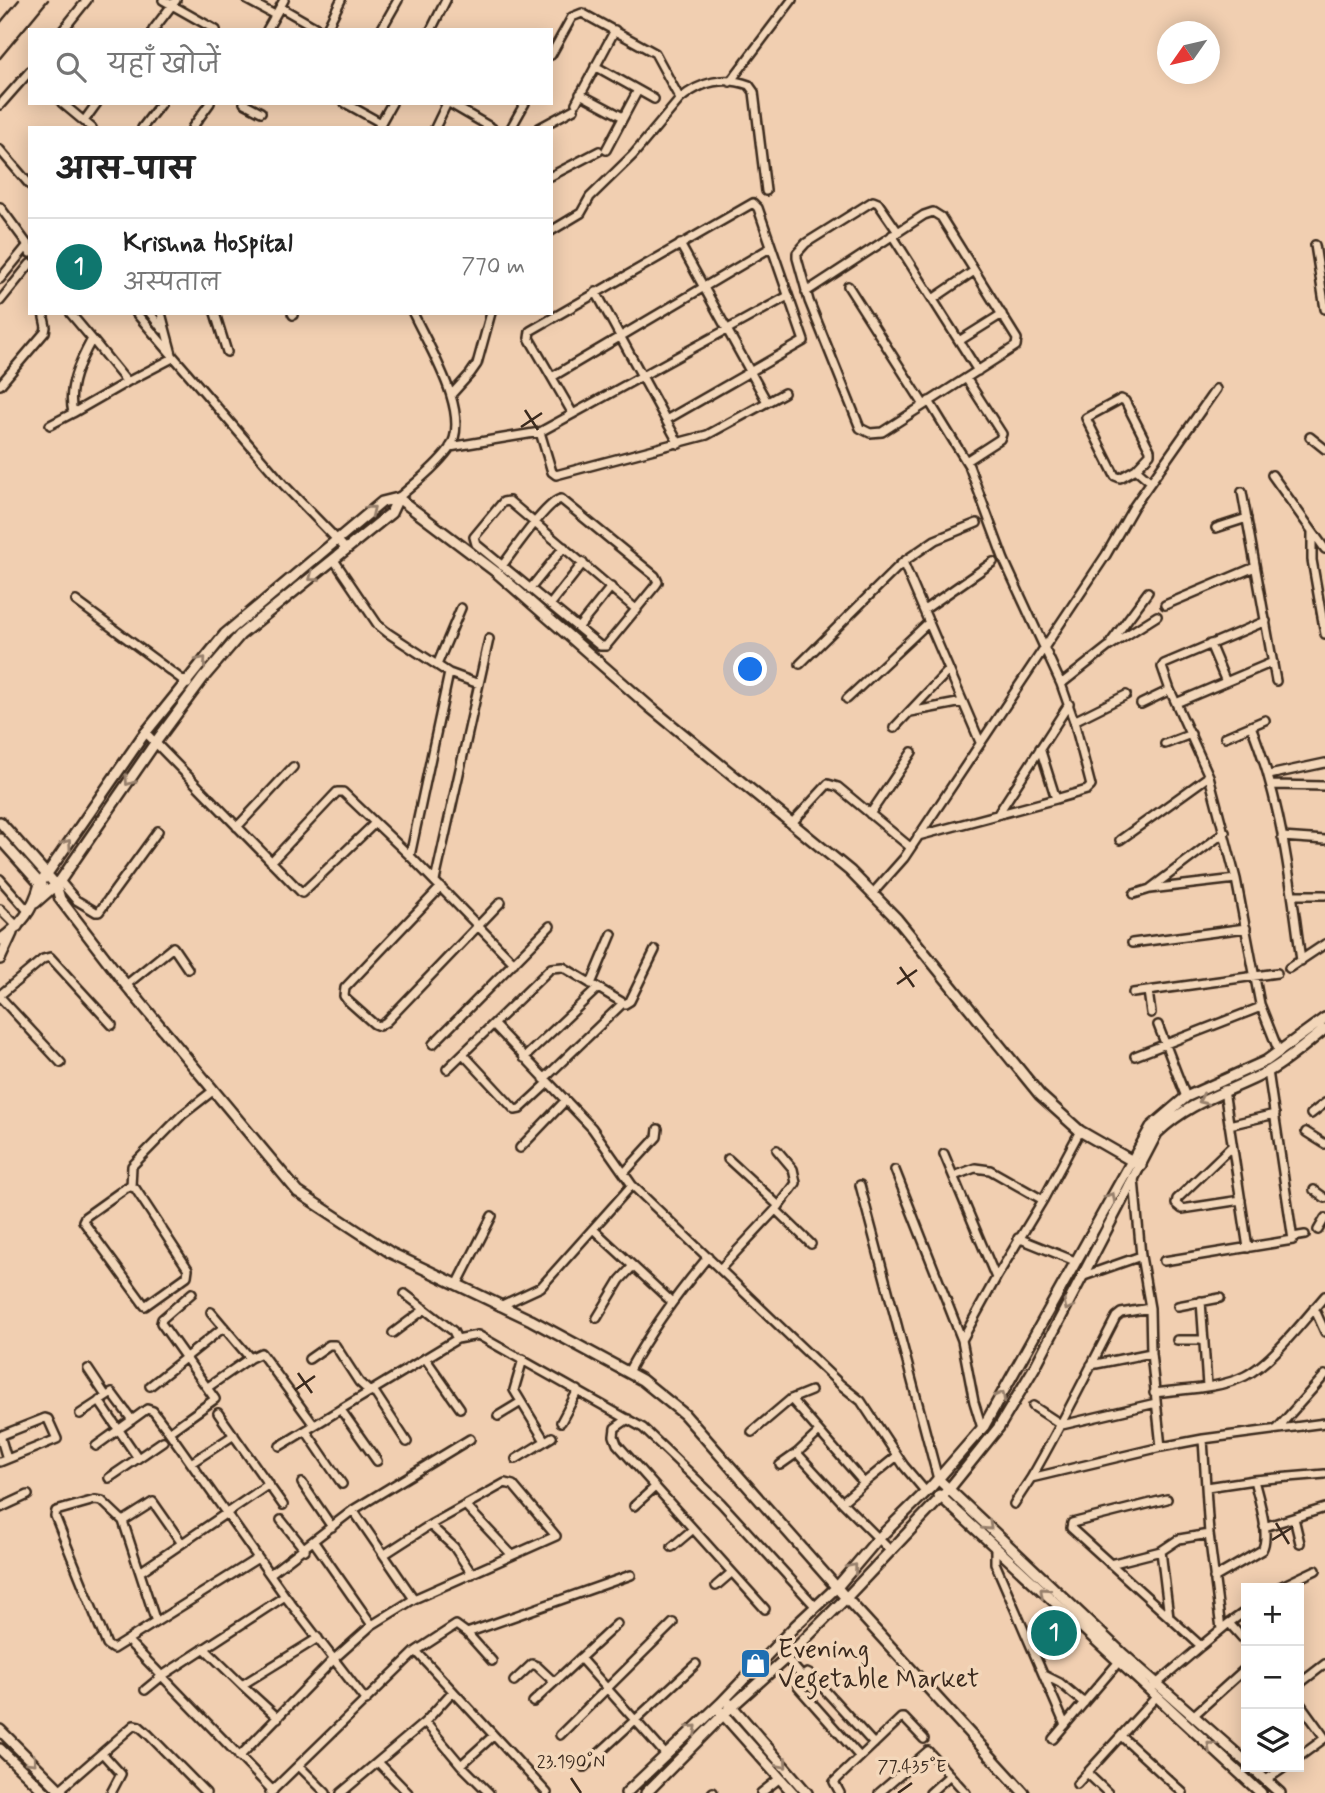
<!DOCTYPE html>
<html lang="hi">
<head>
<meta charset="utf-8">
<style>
	:root { --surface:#fff; --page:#f6f6f6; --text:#222; --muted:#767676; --line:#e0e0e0; --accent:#0f766e }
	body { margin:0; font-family:Mynerve,"Playpen Sans Deva",sans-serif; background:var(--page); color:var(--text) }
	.controls { position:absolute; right:21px; bottom:21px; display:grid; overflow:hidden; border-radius:0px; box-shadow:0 4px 18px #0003 }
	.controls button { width:63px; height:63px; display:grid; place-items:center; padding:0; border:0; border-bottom:2px solid var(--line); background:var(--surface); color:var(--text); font:35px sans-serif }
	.compass { position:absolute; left:1157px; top:21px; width:63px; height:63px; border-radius:50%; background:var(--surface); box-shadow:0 4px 18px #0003; rotate:236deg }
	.you { position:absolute; left:751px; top:670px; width:24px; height:24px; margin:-18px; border:5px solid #fff; border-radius:50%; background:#1a73e8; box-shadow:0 0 0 10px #1a73e833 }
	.badge { display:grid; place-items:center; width:46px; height:46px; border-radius:50%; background:var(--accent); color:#fff; font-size:23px; font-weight:700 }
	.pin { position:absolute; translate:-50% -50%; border:4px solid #fff; box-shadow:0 2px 7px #0006 }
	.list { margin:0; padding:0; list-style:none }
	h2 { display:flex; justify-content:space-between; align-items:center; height:91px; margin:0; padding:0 28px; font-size:30px }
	h2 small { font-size:23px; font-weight:400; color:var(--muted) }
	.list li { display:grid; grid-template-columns:46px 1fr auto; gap:21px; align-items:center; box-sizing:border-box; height:98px; padding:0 28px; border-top:2px solid var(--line) }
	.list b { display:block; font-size:26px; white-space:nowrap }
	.list p { margin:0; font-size:23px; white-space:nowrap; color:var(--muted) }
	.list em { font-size:23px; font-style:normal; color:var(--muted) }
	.icon { flex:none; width:38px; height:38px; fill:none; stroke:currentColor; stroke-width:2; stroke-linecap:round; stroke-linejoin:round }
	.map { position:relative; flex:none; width:1325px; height:1793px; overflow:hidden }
	.search { position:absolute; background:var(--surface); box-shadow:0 4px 18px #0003; left:28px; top:28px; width:525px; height:77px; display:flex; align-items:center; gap:18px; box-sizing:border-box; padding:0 24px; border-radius:0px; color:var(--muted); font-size:26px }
	.panel { position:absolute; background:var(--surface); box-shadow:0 4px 18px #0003; left:28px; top:126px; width:525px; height:189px; border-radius:0px }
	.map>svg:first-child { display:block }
</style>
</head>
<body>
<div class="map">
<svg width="1325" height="1793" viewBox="0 0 1325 1793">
	<rect width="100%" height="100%" fill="#f1cfb1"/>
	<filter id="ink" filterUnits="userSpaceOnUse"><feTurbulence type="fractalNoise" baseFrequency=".0143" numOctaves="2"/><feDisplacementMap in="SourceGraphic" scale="14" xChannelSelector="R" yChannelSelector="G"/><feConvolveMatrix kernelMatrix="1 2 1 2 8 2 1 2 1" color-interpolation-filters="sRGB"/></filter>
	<g filter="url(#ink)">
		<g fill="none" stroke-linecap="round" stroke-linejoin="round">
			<defs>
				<path id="minor" d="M163,0l53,30
					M247,0l28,15
					M280,7l40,23
					M63,30l24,-30
					M153,30l23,-30
					M267,30l17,-30
					M326,30l15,-30
					M381,30l17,-30
					M431,30l15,-30
					M551,55l21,-38 10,-4 73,40 25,46c20,-17 44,-23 69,-14l5,7 12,99
					M595,66l59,33
					M730,82l62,-82
					M580,94l43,23
					M62,103l30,25
					M244,103l17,9
					M345,103l36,20
					M449,103l43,25
					M576,103l39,-73
					M0,105l30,-34
					M84,121l13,-18
					M142,128l19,-25
					M192,128l18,-25
					M378,128l14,-25
					M435,128l12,-25
					M511,128l14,-25
					M539,128l35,-19
					M0,150l30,35
					M606,150l32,-60
					M551,176l48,-25
					M0,207l28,38 2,8
					M551,231l30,-18 9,-16 43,-42 47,-56
					M892,235l86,136
					M680,244l87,158
					M1315,245l10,64
					M0,279l28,-34
					M848,286l76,119
					M596,292l83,152
					M806,292l118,-77 9,-3 8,5 76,122 -1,7 -134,86 -12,1 -10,-5 -51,-127 -12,-43v-5l9,-10 67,-42 5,2 20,29
					M933,299l41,-28
					M0,301l30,-37
					M136,313l148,172 62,64
					M150,313l12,16
					M215,313l12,39
					M292,313l1,2
					M959,341l43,-27
					M552,377l218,-129
					M127,382l46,-24 -12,-45
					M0,385l45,-53 1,-5 -3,-14
					M451,395l19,-21 7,-10 14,-51
					M73,413l54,-31 -35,-43
					M573,414l-44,-76 1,-7 223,-128 5,5 46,133 -138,79
					M50,425l23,-12c-6,-26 6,-50 19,-74l-21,-25
					M540,432l12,40 4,3 151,-40 77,-42
					M1310,437l15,12
					M450,447l90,-15 248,-136
					M966,461l34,-22 2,-5 -36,-56
					M1136,469l14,-15v-4l-25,-49 -4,-2 -35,19 29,58 5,2 16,-9 15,13
					M1272,475l53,74
					M1242,492l34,189
					M398,498c17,-15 37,-30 51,-49 24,-34 -21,-103 -36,-136
					M1216,528l31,-10
					M1312,531v29l13,74
					M334,560l44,65 10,8 61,40 -39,183
					M903,562l77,180
					M502,566c11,-14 45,-65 59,-67l94,77 3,6 -2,3 -50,61h-6l-124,-102 -2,-7 29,-35 6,-1 128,109
					M530,589l34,-42
					M76,601l112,83
					M550,605l33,-42
					M1165,605l90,-38
					M924,610l69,-48
					M1266,621l-102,43 -2,3 8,23 39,86 27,103 24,125 19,48
					M578,628l33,-41
					M1111,642l37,-50
					M1210,644l16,38
					M800,664l103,-102 32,-22 42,-17
					M437,665l24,-57
					M449,673l30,11
					M1061,684l47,-37 49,-31
					M847,699l82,-77
					M1176,703l97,-41
					M1141,704l29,-14
					M910,712l53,-10
					M1074,721l52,-26
					M1251,726c30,74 40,156 50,235
					M894,728l55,-58
					M145,732l157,161 73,-70
					M1225,737l40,-17
					M1165,744l26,-10
					M1040,748l16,51
					M1269,775l56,-12
					M1272,785l53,1
					M870,814l42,-62
					M998,814l71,-110
					M792,823l36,-39 10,3 72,60
					M237,827l56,-60
					M918,836l138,-37 31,-9 4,-4 -17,-65 -13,-37 -57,-124 -35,-94 -40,-65
					M1282,837l43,3
					M1120,840l89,-64
					M271,862l66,-70h6l67,64 104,107
					M0,879l29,33
					M60,881l16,19 20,12h3l59,-81
					M435,881l54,-242
					M441,887l-96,101 -1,8 3,4 27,24 5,2 7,-4 115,-120
					M1151,888l74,-56
					M872,894l32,-36 202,-303 28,-49 82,-117
					M1134,894l16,-5 86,-10
					M1293,895h32
					M0,909l18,18
					M1132,943l114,-15
					M1289,968l36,-24
					M591,984l21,-50
					M126,985l47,-38 15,22
					M1148,991l3,22
					M1133,993l144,-20
					M0,995l43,-36 7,-2 62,68
					M0,997l61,66
					M494,1025l98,103 40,57 209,200 20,16 43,65 22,26
					M1158,1025l28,72
					M433,1044l117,-118
					M464,1055l51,55 5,-1 28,-26
					M1135,1056l126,-49
					M524,1058l74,-70
					M447,1069l104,-101 12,-1 62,37 5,-3 25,-51
					M544,1079l78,-75
					M1224,1090l24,158
					M1311,1114l14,-11
					M1229,1125l46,-11
					M1306,1132l19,12
					M1232,1146l-55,53 -1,5 6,5 59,-9
					M520,1148l45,-47
					M944,1154l52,124 -34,62
					M728,1159l51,47
					M895,1170l67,170 12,62 8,26
					M625,1172l32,-35 1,-8
					M954,1176l21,-8 15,2 53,30
					M1134,1179l7,77 9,52
					M860,1185l78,294
					M131,1187l4,1 53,81 -1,7 -42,30 -62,-85 2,-4 42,-30h4l1,-21 50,-51 32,-25
					M1314,1190l11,8
					M776,1210l35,34
					M593,1229l79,73
					M1318,1230l7,-12
					M1293,1237l12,-2
					M1018,1238l57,23
					M1164,1261l129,-21 -25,-169
					M721,1268l58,-62 17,-23 -3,-14 -16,-19
					M1084,1276l57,-20
					M996,1278l47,-78 37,-69
					M457,1285l35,-69
					M192,1293l-30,26 -1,4 54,76 -46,33 116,164 81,105
					M405,1294l48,37 4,8
					M1201,1301l6,85
					M500,1306l41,-19 91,-102
					M1178,1306l42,-8
					M1314,1308l11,24
					M211,1312l39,46
					M597,1318l23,-38 13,-14
					M393,1333l32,-24
					M1177,1340h27
					M425,1358l35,50
					M309,1359l20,-14h6l24,37 11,10
					M523,1359l-9,31 31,51
					M1091,1365l60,-12
					M88,1369l18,27
					M628,1372c22,-41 50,-79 80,-115
					M150,1386l74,-59
					M208,1387l42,-29 11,-5 53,72
					M373,1390l34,52
					M1154,1393c29,-4 65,-4 91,-17 26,-13 60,-57 80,-80
					M791,1399l73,84 -22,19 -45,-49 22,-21
					M99,1401l39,57
					M1033,1406l29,19 94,-22
					M341,1410l36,51
					M218,1413l65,92
					M80,1414l32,-21 20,27
					M498,1416l23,-14
					M628,1419l-13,9 -1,8 3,8 148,165
					M561,1422l17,-32
					M1277,1429l48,-54
					M306,1431l36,53
					M752,1432l39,-33 20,-8
					M1203,1439l122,-16
					M96,1446l51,-37 6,2 16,21
					M280,1446l177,-107 21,-4 165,93 78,75 94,103
					M516,1459l36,-22
					M0,1462l57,-23 -9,-20 -3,-1 -43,17 -1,4 6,20
					M191,1463l43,-28
					M780,1465l17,-12
					M109,1478l54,-37
					M1031,1478c31,-53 57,-107 85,-161l5,-4 29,-5 1,45 10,94
					M1254,1480l71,-6
					M302,1483l30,44
					M864,1483l33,-27
					M1207,1487l47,-7c4,17 17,55 8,70l-48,28
					M95,1500l7,1 21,20 33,101 -43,27 -6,-4 -52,-129 1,-5z
					M842,1502l49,49
					M1014,1504l17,-26 130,-31 42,-8 6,95
					M465,1505l47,50
					M634,1506l20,-18
					M0,1508l28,-13
					M353,1510l61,89
					M1294,1518l6,25
					M281,1520l24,30
					M123,1521l30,-19 28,40
					M430,1525l24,22 18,27
					M1264,1527l61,-19
					M314,1542l58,83
					M995,1546v17l70,162
					M672,1547l20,-17
					M1161,1551l18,-12 30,-5 12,95
					M1110,1564l51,-13 8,66
					M140,1572l129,-88
					M270,1574l83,-64 117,-71
					M716,1586l15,-13
					M1278,1588l38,-18
					M156,1622l102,-64
					M1229,1623l17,-12
					M467,1633l25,28
					M128,1641l145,150
					M1201,1646l28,-23 17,19
					M204,1648l38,37 76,-47
					M416,1651l131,142
					M580,1658l86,97
					M786,1658l15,17
					M1044,1675l16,8 24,20
					M514,1681l18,-17 5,2 17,16
					M1299,1684l26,-20
					M242,1685l36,33
					M1153,1687l48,-41 -130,-118 1,-5 95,-24
					M145,1690l17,-14 123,-80
					M533,1702l84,-78
					M1299,1702l26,36
					M1194,1715l52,-47
					M425,1722l36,43 28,28
					M560,1735l113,-112
					M1121,1736l62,57
					M1053,1739l69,-81
					M103,1754l18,20 -10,19
					M239,1757l95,-98 38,-34 42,-26 142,-63 -43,-51 -8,-2 -75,42 -45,29
					M860,1757l-62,-70 -1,-7 10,-7 4,2 63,69
					M1299,1757l26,-19
					M378,1762l30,31
					M461,1765l32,-29
					M299,1766l27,27
					M584,1767l112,-103
					M1087,1773l21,20
					M1266,1780l19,-13
					M1077,1784l80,-88
					M56,1793l78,-68 5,1 9,8 58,59
					M270,1793l146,-142 40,-26 11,8 164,-58
					M341,1793l84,-71 28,-31
					M712,1793l1,-1
					M761,1793l19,-15
					M840,1793l-6,-11 67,-64h3l20,21
					M879,1793l49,-42 38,42
					M930,1793l20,-18"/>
				<path id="tertiary" d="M0,822l56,63 4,14 66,86 172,207 93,61 140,67 111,60 42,34 162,184 178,195
					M0,839l43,48
					M35,903l25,-22 95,-138 48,-65 37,-43 151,-122 7,-15
					M0,940c21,-15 33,-30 40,-56l102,-147 83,-103 157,-132 16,-4 98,74 155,136 199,163 47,48 143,176 40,36 61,35
					M0,959l12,-26
					M938,1479l186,176 122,107
					M939,1495l322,298
					M729,1703l78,90
					M720,1711l73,82
					M0,1730l63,63
					M0,1749l46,44
					M1251,1767l29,26
					M626,1793l95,-90 74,-77 43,-40 39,-46 54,-53 53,-61 167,-299 35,-30 80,-36 59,-43
					M646,1793l82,-83 58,-52 60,-60 103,-109 50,-62 37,-62 121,-232c35,-34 71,-40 112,-62 20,-11 38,-28 56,-42"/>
			</defs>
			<use href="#minor" stroke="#3b2a1e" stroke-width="12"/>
			<use href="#tertiary" stroke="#3b2a1e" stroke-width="14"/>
			<use href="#minor" stroke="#f3d7ba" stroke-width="7"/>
			<use href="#tertiary" stroke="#f3d7ba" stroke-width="9"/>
			<path stroke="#3b2a1e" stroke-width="2.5" d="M0,23l19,-23
				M0,58l48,-58"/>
		</g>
		<defs><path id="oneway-chevron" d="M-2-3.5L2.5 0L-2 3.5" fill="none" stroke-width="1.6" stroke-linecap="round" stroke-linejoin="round" transform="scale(1.75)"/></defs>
		<g stroke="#97806c">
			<use href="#oneway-chevron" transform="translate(371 510) rotate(-39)"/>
			<use href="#oneway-chevron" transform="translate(313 577) rotate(142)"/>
			<use href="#oneway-chevron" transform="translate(202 661) rotate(-49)"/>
			<use href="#oneway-chevron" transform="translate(129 781) rotate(125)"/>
			<use href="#oneway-chevron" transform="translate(67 844) rotate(-55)"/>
			<use href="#oneway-chevron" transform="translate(1203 1100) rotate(155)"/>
			<use href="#oneway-chevron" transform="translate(1111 1197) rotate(-61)"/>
			<use href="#oneway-chevron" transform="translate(1068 1306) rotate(118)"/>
			<use href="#oneway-chevron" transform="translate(1001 1396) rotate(-61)"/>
			<use href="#oneway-chevron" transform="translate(988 1526) rotate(43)"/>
			<use href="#oneway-chevron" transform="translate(853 1568) rotate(-50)"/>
			<use href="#oneway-chevron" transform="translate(1044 1592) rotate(-137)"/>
			<use href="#oneway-chevron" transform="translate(693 1729) rotate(-43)"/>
			<use href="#oneway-chevron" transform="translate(1211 1746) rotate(-137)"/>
			<use href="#oneway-chevron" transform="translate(32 1761) rotate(45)"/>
			<use href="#oneway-chevron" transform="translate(783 1764) rotate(49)"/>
		</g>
	</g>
	<path fill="none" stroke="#3b2a1e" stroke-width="2.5" d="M525,410l13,20M521,427l21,-14M900,967l14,20M897,984l20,-14M298,1373l14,20M295,1390l20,-14M1276,1523l13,21M1272,1540l21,-13M571,1778l10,15M898,1793l14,-10"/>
	<defs>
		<symbol id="shop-square" viewBox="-11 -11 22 22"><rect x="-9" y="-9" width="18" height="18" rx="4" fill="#1f6fb2" stroke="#f3d7ba"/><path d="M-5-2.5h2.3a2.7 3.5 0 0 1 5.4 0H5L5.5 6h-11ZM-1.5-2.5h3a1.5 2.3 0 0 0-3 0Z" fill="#fff"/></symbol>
	</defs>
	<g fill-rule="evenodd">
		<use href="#shop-square" x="738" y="1646" width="35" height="35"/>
	</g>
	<g text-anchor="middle" stroke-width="7" stroke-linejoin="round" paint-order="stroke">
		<g font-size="26" fill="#3b2a1e" stroke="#f3d7ba" text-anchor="start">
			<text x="778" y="1657">Evening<tspan x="778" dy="30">Vegetable Market</tspan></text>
		</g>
	</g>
	<g font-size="18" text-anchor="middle" fill="#3b2a1e" stroke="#f3d7ba" stroke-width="7" stroke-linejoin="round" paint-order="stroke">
		<text x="571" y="1767">23.190°N</text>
		<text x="912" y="1772">77.435°E</text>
	</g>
</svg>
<div class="controls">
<button>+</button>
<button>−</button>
<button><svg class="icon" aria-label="layers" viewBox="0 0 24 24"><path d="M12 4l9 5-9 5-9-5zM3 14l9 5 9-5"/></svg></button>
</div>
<svg class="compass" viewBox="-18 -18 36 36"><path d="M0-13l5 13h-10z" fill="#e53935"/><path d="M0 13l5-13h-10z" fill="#767676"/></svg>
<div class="you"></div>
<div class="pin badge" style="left:1054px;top:1633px">1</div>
<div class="search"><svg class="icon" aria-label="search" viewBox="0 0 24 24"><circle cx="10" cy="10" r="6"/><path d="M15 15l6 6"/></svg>यहाँ खोजें</div>
<section class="panel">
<h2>आस-पास<small></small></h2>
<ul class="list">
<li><span class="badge">1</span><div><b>Krishna Hospital</b><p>अस्पताल</p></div><em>770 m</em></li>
</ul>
</section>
</div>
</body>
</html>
